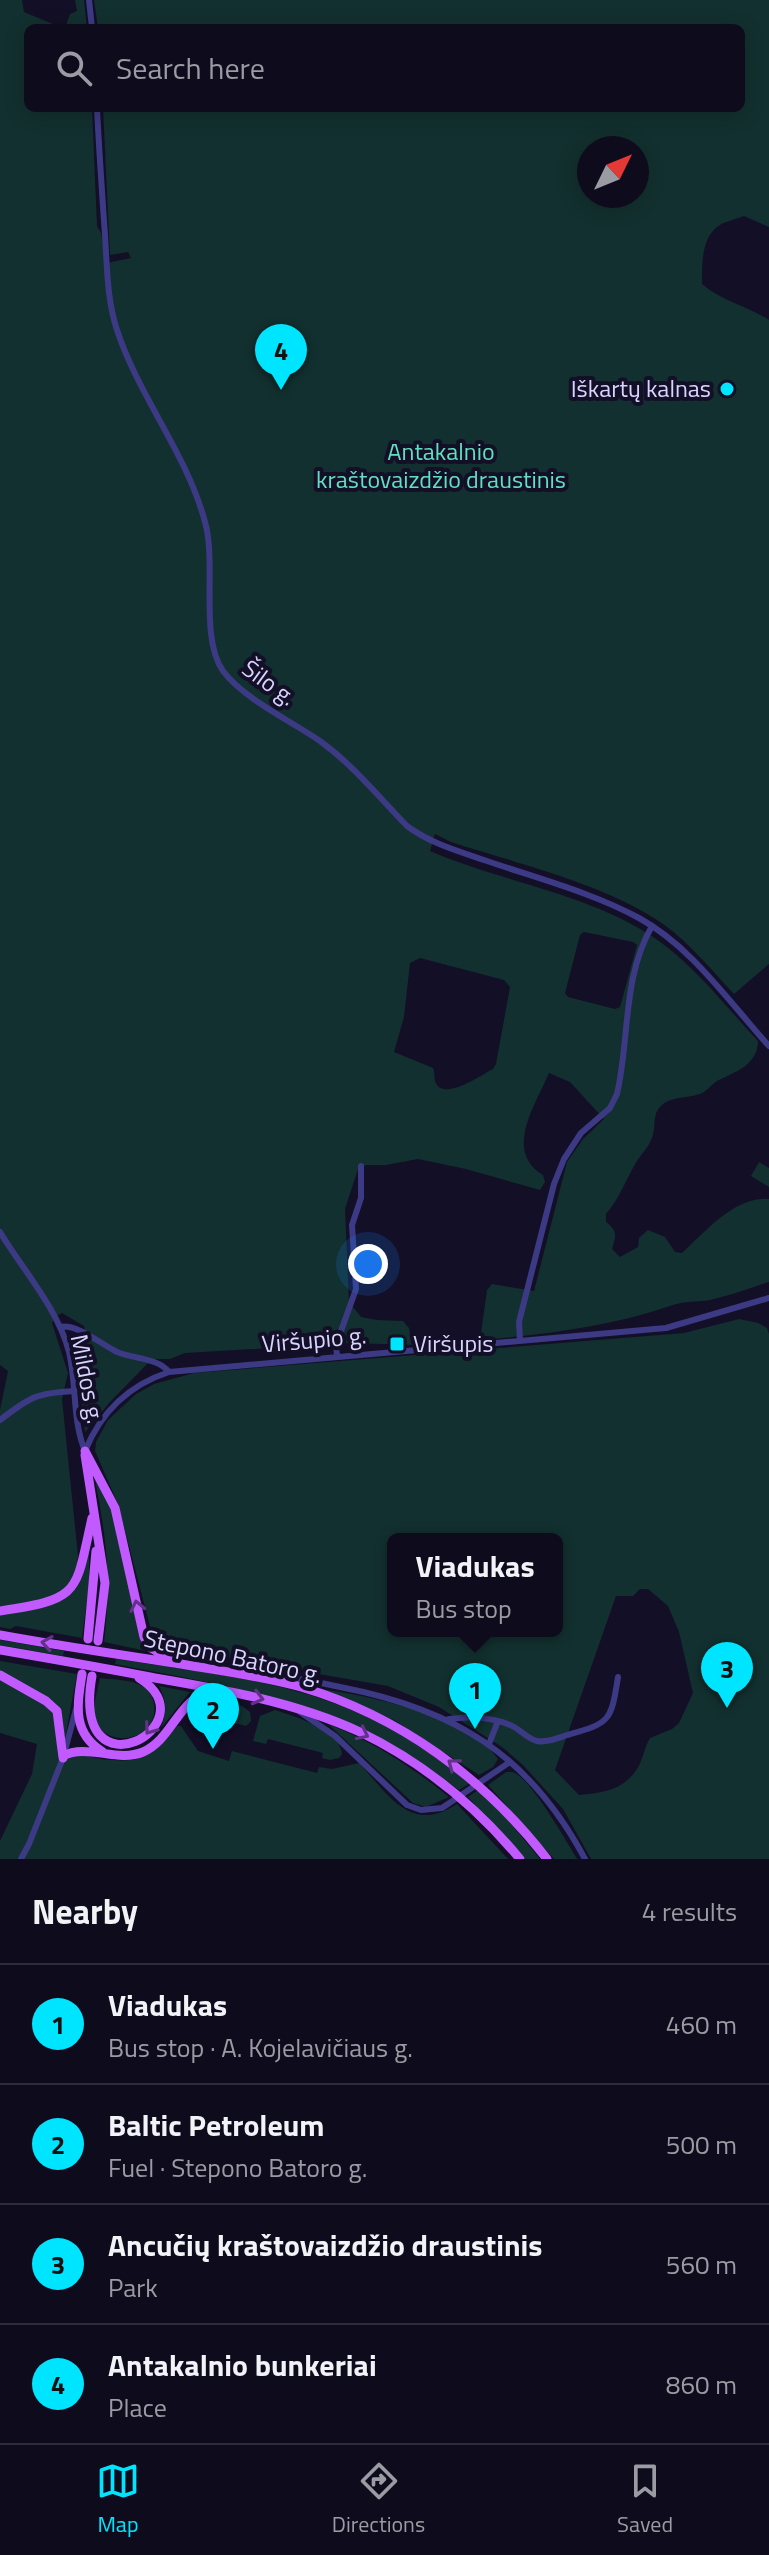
<!DOCTYPE html>
<html lang="en">
<head>
<meta charset="utf-8">
<style>
	:root { --surface:#0e0b1c; --page:#1c1929; --text:#f1f3f6; --muted:#9b9ba3; --line:#2e2b3b; --accent:#00e5ff }
	body { margin:0; font-family:"Titillium Web",sans-serif; background:var(--page); color:var(--text) }
	.compass { position:absolute; left:577px; top:136px; width:72px; height:72px; border-radius:50%; background:var(--surface); box-shadow:0 4px 20px #0003; rotate:47deg }
	.you { position:absolute; left:368px; top:1264px; width:28px; height:28px; margin:-20px; border:6px solid #fff; border-radius:50%; background:#1a73e8; box-shadow:0 0 0 12px #1a73e833 }
	.badge { display:grid; place-items:center; width:52px; height:52px; border-radius:50%; background:var(--accent); color:#111; font-size:26px; font-weight:700 }
	.pin { position:absolute; translate:-50% -66px; filter:drop-shadow(0 2px 4px #0008) }
	.pin::after { content:''; position:absolute; top:42px; width:28px; height:24px; background:inherit; clip-path:polygon(0 0,100% 0,50% 100%) }
	.popup { position:absolute; left:387px; top:1533px; width:176px; height:104px; box-sizing:border-box; display:grid; place-content:center; border-radius:12px; background:var(--surface); filter:drop-shadow(0 2px 6px #0005); font-size:26px; white-space:nowrap; color:var(--muted) }
	.popup b { font-size:30px; color:var(--text) }
	.popup::after { content:''; position:absolute; left:50%; top:100%; margin-left:-16px; border:16px solid transparent; border-top-color:var(--surface) }
	.list { margin:0; padding:0; list-style:none }
	h2 { display:flex; justify-content:space-between; align-items:center; height:104px; margin:0; padding:0 32px; font-size:34px }
	h2 small { font-size:26px; font-weight:400; color:var(--muted) }
	.list li { display:grid; grid-template-columns:52px 1fr auto; gap:24px; align-items:center; box-sizing:border-box; height:120px; padding:0 32px; border-top:2px solid var(--line) }
	.list b { display:block; font-size:30px; white-space:nowrap }
	.list p { margin:0; font-size:26px; white-space:nowrap; color:var(--muted) }
	.list em { font-size:26px; font-style:normal; color:var(--muted) }
	.icon { flex:none; width:44px; height:44px; fill:none; stroke:currentColor; stroke-width:2; stroke-linecap:round; stroke-linejoin:round }
	.map { position:relative; flex:none; width:769px; height:1859px; overflow:hidden }
	.search { position:absolute; background:var(--surface); box-shadow:0 4px 20px #0003; left:24px; right:24px; top:24px; height:88px; display:flex; align-items:center; gap:20px; box-sizing:border-box; padding:0 28px; border-radius:12px; color:var(--muted); font-size:30px }
	.sheet { height:584px; background:var(--surface) }
	nav { display:flex; justify-content:space-around; align-items:center; box-sizing:border-box; height:112px; border-top:2px solid var(--line); background:var(--surface); font-size:22px; color:var(--muted) }
	nav a { display:grid; justify-items:center; gap:4px }
	nav .on { color:var(--accent) }
	.map>svg:first-child { display:block }
</style>
</head>
<body>
<div class="map">
<svg width="769" height="1859" viewBox="0 0 769 1859">
	<rect width="100%" height="100%" fill="#130f26"/>
	<path fill="#12302f" fill-rule="evenodd" d="M0,0h22l2,12 36,15 6,-2 4,-11 7,-3 -2,-11h9l3,28h-59v80h64l5,118 4,7 6,30 24,-5 -3,-6 -18,3 -7,-147h638v-80h-643l-4,-28h675v227l-25,-11c-7,3 -18,5 -24,9 -19,11 -18,40 -18,59 20,17 45,22 67,36v644l-35,30c-23,-24 -44,-51 -71,-70 -55,-39 -147,-61 -212,-82l-16,-8 -5,17c74,32 168,44 233,93 36,27 65,65 95,97 0,24 -23,31 -41,40 -5,3 -9,9 -15,12 -12,6 -30,2 -41,13 -10,9 -4,23 -10,34 -3,8 -10,14 -14,21 -11,18 -17,37 -31,53v8c12,9 10,14 6,27l8,8 18,-10 1,-9 9,-8 17,7 10,15 7,1c23,-21 53,-57 87,-54v83c-19,6 -39,14 -59,18 -12,2 -25,1 -37,5 -60,21 -129,30 -193,35l7,-50 5,-6 42,7 33,-129 16,-23 21,-20 -34,-37 -21,-9c-13,31 -46,79 -6,102l2,7 -5,8 -74,-21 -48,-10 -32,6h-20l-8,4 -13,40 4,93 12,15 16,3 26,1 6,7 3,17 -59,-2 -168,10 -15,6h-18l-42,43 -25,30 -9,-80 4,-15 5,-6 -1,-5 -22,-13 -6,3 -4,7 16,50 -6,26 16,157c-1,6 0,14 -2,19 -10,28 -52,28 -76,32v-197l8,-39 -8,-6zM589,148h48v48h-48zM584,932l49,10 4,3 -17,62 -5,2 -47,-12 -3,-4 15,-58zM420,958l84,22 6,7 -14,77 -3,5c-12,6 -51,34 -58,12 -1,-5 0,-9 -2,-13l-39,-16 10,-35 6,-54z
		M759,1162l10,6v19l-18,-11z
		M739,1319l19,4 9,5 2,6v525h-178l-28,-50 -40,-44 -21,-18 -63,-40 -51,-21 -213,-37 -19,-9 -4,-6 -34,-130 -23,-53 1,-9 12,-22 28,-26 18,-10 40,-11 490,-40zM393,1539h164v92h-164zM640,1589h8l20,17 11,26 14,61 -14,30 -7,6 -22,9c-6,10 -7,22 -13,31 -14,21 -34,24 -58,26l-24,-25 61,-174h17z
		M93,1470l15,29 43,153 -47,-10c8,-64 2,-109 -11,-172z
		M89,1548v37l-7,53 -66,-12 -6,3 -10,-2v-14l45,-7 36,-29z
		M0,1640l64,11 -1,5 -63,-11z
		M116,1659c85,13 172,21 251,58 38,17 70,41 103,66l-11,7c-110,-85 -211,-100 -344,-126z
		M0,1661l77,13 -13,70 -4,-33 -60,-38z
		M100,1678c13,2 31,1 42,8 6,3 9,8 11,14 12,44 -61,54 -59,8 1,-10 4,-21 6,-30z
		M0,1680c17,9 52,21 57,42 4,12 -2,26 2,39 7,0 15,-6 23,-6 6,1 13,3 19,4 43,5 49,-2 76,-33h4l17,25 31,10 3,-10 85,22 2,-6 13,2 27,-6c29,31 51,72 98,41l51,55h-508v-18l32,-67 5,-30 -37,-11z
		M159,1686l31,6 -29,36c6,-16 6,-27 -2,-42z
		M321,1689c49,7 148,27 177,70l-5,8 -14,8 -85,-55z
		M206,1699l36,7 8,6 1,9 -5,5 -39,-10 -15,3 -1,-7z
		M275,1710c19,6 65,20 67,44l-3,4 -9,2 -8,-2 1,-5 -55,-14 -2,5 -13,-3 7,-25z
		M328,1724c42,16 86,44 121,73l-23,10 -13,-4z
		M506,1772c5,0 7,-1 12,3 17,12 48,65 59,84h-23l-66,-74z
		M478,1790l30,30 32,39h-15l-57,-62z"/>
	<g fill="none" stroke-linecap="round" stroke-linejoin="round">
		<path stroke="#3d3a85" stroke-width="6" d="M89,0l3,28
			M97,108c2,42 5,84 8,127 2,31 2,65 12,95 22,67 70,124 88,192 12,42 -6,115 18,149 21,28 68,50 97,70 33,24 59,56 87,85 23,17 50,25 77,34 52,18 107,32 155,58 53,29 90,84 130,128
			M0,1232c23,38 58,77 69,120 8,33 3,68 16,99
			M60,1327c16,-4 41,17 57,25 17,7 41,6 52,20
			M520,1341l-1,-19 35,-138 10,-25 17,-26 29,-25 7,-14c13,-56 5,-116 35,-168
			M337,1356l-1,-11 20,-56 -4,-64 9,-27v-32
			M0,1420c30,-23 36,-27 74,-29
			M85,1451c16,-39 44,-66 84,-79l497,-44 103,-30
			M261,1674c26,2 53,7 79,13 114,22 189,67 245,172
			M300,1712l35,24 72,69 14,5 21,-2 68,-46
			M449,1719c19,-3 43,-2 61,6 9,3 17,14 27,16 9,2 21,-3 30,-6 43,-12 44,-13 51,-58
			M489,1744l9,-23
			M21,1859l8,-15 34,-86 13,-49"/>
		<path stroke="#c25bff" stroke-width="9" d="M85,1451l30,57 29,129 7,11 18,11
			M85,1455l20,128 -7,58
			M0,1611c82,-12 75,-18 92,-93
			M0,1635c60,11 121,20 181,29 40,7 81,12 120,23 99,29 183,91 246,172
			M88,1639l8,-88
			M0,1650c52,9 104,18 155,28 70,12 140,24 205,54 62,30 116,74 160,127
			M82,1674c-5,32 -10,59 21,78
			M0,1675l46,26 11,10 6,47
			M92,1676c-22,126 121,48 47,2
			M63,1756c24,-13 54,7 80,-4 30,-13 35,-54 69,-61"/>
	</g>
	<defs><path id="oneway-chevron" d="M-2-3.5L2.5 0L-2 3.5" fill="none" stroke-width="1.6" stroke-linecap="round" stroke-linejoin="round" transform="scale(2)"/></defs>
	<g stroke="#623188">
		<use href="#oneway-chevron" transform="translate(137 1606) rotate(-102)"/>
		<use href="#oneway-chevron" transform="translate(47 1643) rotate(-171)"/>
		<use href="#oneway-chevron" transform="translate(258 1698) rotate(15)"/>
		<use href="#oneway-chevron" transform="translate(150 1729) rotate(126)"/>
		<use href="#oneway-chevron" transform="translate(363 1734) rotate(26)"/>
		<use href="#oneway-chevron" transform="translate(453 1764) rotate(-143)"/>
	</g>
	<g fill="#00e5ff" stroke="#130f26" stroke-width="3">
		<circle cx="727" cy="389" r="8"/>
		<rect x="389" y="1336" width="16" height="16" rx="4"/>
	</g>
	<g text-anchor="middle" stroke-width="8" stroke-linejoin="round" paint-order="stroke">
		<g font-size="24" fill="#d9d4ff" stroke="#130f26" text-anchor="end">
			<text x="711" y="397">Iškartų kalnas</text>
			<text x="413" y="1352" text-anchor="start">Viršupis</text>
		</g>
		<g font-size="24" fill="#5fe0c0" stroke="#130f26">
			<text x="441" y="460">Antakalnio<tspan x="441" dy="28">kraštovaizdžio draustinis</tspan></text>
		</g>
		<g font-size="24" fill="#d9d4ff" stroke="#130f26">
			<text transform="translate(269 683) rotate(36)" y="8">Šilo g.</text>
			<text transform="translate(314 1340) rotate(-5)" y="8">Viršupio g.</text>
			<text transform="translate(87 1379) rotate(79)" y="8">Mildos g.</text>
			<text transform="translate(233 1657) rotate(12)" y="8">Stepono Batoro g.</text>
		</g>
	</g>
</svg>
<svg class="compass" viewBox="-18 -18 36 36"><path d="M0-13l5 13h-10z" fill="#e53935"/><path d="M0 13l5-13h-10z" fill="#9b9ba3"/></svg>
<div class="you"></div>
<div class="pin badge" style="left:475px;top:1729px">1</div>
<div class="popup"><b>Viadukas</b>Bus stop</div>
<div class="pin badge" style="left:213px;top:1749px">2</div>
<div class="pin badge" style="left:727px;top:1708px">3</div>
<div class="pin badge" style="left:281px;top:390px">4</div>
<div class="search"><svg class="icon" aria-label="search" viewBox="0 0 24 24"><circle cx="10" cy="10" r="6"/><path d="M15 15l6 6"/></svg>Search here</div>
</div>
<section class="sheet">
<h2>Nearby<small>4 results</small></h2>
<ul class="list">
<li><span class="badge">1</span><div><b>Viadukas</b><p>Bus stop · A. Kojelavičiaus g.</p></div><em>460 m</em></li>
<li><span class="badge">2</span><div><b>Baltic Petroleum</b><p>Fuel · Stepono Batoro g.</p></div><em>500 m</em></li>
<li><span class="badge">3</span><div><b>Ancučių kraštovaizdžio draustinis</b><p>Park</p></div><em>560 m</em></li>
<li><span class="badge">4</span><div><b>Antakalnio bunkeriai</b><p>Place</p></div><em>860 m</em></li>
</ul>
</section>
<nav>
<a class="on"><svg class="icon" aria-label="map" viewBox="0 0 24 24"><path d="M3 6l6-2 6 2 6-2v14l-6 2-6-2-6 2zM9 4v14M15 6v14"/></svg>Map</a>
<a><svg class="icon" aria-label="directions" viewBox="0 0 24 24"><path d="M12 3l9 9-9 9-9-9zM9 14v-3h6M13 9l2 2-2 2"/></svg>Directions</a>
<a><svg class="icon" aria-label="saved" viewBox="0 0 24 24"><path d="M7 4h10v16l-5-4-5 4z"/></svg>Saved</a>
</nav>
</body>
</html>
